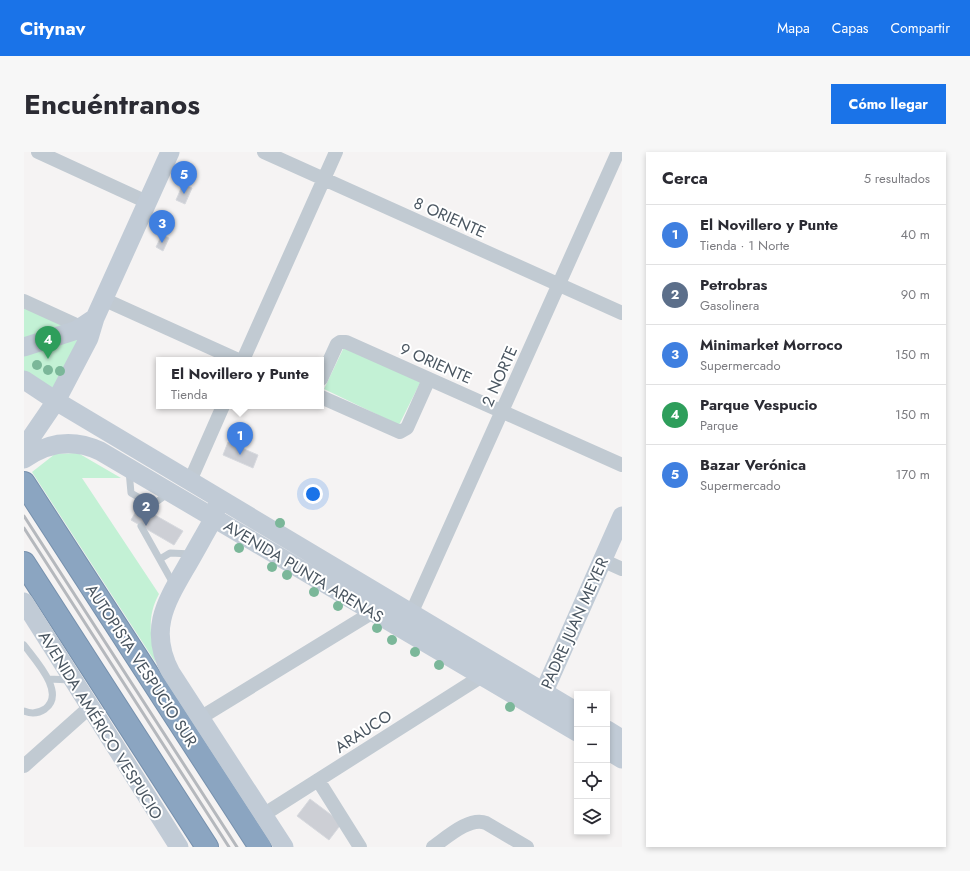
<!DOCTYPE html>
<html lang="es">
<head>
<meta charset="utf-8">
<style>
	:root { --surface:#fff; --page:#f7f7f7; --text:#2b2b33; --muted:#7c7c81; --line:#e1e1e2; --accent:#1a73e8 }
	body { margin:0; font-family:Jost,sans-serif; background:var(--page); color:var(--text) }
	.controls { position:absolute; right:12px; bottom:12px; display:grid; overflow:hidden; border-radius:0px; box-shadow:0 2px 6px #0003 }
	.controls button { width:36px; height:36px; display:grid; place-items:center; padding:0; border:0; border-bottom:1px solid var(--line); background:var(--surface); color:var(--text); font:20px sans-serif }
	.you { position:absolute; left:289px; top:342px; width:14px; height:14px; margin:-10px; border:3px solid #fff; border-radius:50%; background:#1a73e8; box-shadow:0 0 0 6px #1a73e833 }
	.badge { display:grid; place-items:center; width:26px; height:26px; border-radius:50%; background:var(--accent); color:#fff; font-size:13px; font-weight:700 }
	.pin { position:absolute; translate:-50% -33px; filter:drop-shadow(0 1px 2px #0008) }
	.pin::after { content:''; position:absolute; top:21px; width:14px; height:12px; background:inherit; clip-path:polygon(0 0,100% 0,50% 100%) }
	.popup { position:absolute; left:132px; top:205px; width:168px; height:52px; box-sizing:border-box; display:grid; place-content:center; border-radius:0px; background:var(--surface); filter:drop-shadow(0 1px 3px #0005); font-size:13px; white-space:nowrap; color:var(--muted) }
	.popup b { font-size:15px; color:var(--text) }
	.popup::after { content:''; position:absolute; left:50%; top:100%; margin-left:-8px; border:8px solid transparent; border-top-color:var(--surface) }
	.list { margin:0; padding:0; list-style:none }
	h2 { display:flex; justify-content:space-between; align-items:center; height:52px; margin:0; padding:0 16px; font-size:17px }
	h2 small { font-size:13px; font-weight:400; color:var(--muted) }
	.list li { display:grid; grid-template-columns:26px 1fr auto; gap:12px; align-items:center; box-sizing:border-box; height:60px; padding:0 16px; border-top:1px solid var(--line) }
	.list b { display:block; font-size:15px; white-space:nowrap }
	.list p { margin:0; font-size:13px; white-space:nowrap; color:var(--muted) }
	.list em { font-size:13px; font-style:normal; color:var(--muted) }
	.icon { flex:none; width:22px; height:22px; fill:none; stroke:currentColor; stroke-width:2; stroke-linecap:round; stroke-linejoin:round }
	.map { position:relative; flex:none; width:598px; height:695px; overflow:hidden; border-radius:0px }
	header { display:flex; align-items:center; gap:24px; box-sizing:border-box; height:56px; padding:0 20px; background:var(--accent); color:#fff }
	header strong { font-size:19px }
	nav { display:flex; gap:22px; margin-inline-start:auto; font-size:14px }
	.intro { display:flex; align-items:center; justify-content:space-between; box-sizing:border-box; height:96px; padding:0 24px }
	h1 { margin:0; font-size:28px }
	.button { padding:10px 18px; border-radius:0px; background:var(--accent); color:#fff; font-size:14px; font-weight:700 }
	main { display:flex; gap:24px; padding:0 24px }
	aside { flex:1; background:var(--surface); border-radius:0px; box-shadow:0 2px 6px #0003 }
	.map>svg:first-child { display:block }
</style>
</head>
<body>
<header>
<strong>Citynav</strong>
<nav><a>Mapa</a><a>Capas</a><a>Compartir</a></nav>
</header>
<div class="intro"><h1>Encuéntranos</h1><a class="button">Cómo llegar</a></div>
<main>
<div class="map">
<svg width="598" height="695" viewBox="0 0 598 695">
	<rect width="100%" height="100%" fill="#f5f3f3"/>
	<path fill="#c3f1d5" d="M0,153l42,19 -42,19z
		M60,183l-31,55 -29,-16v-20z
		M321,193l76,36 -22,44 -75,-36z
		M54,301l43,25h-39l77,116c-13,24 -8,43 -3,69l-124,-191 23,-18z"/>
	<path fill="#cdcfd5" stroke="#d7d9de" d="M159,32l9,4 -7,16 -9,-4z
		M138,83l7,3 -6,13 -7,-4z
		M204,290l30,13 -5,13 -30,-13z
		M115,354l44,25 -9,14 -43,-25z
		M286,647l32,24 -13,17 -32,-24z"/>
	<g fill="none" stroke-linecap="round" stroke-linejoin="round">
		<defs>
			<path id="highway" d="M0,331l236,364
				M0,411l183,284"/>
		</defs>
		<use href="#highway" stroke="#7690ad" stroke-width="24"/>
		<path stroke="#c1cad2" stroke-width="7" d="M105,319l2,22 21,12 17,-12
			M117,374l33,59
			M136,407l10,-6 22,1
			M0,493c10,14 43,48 21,64 -6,4 -14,5 -21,2
			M24,527l24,1"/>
		<path stroke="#c1cad2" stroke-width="14" d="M14,0l109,50
			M240,0l358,161
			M79,147l135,61
			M0,149l59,27
			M219,208l93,-208
			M297,227l16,-35 3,-2h6l276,123
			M297,245l79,35 7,-4 22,-49
			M166,329l33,-75
			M578,408l20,9
			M387,462l207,-462
			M176,566l173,-106
			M0,614l66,-59
			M294,628l42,67
			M239,663l219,-139
			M409,695c13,-9 37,-31 53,-24l41,24"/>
		<path stroke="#c1cbd6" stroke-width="19" d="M0,195l53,-17 18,-12
			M0,228l32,21 521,311
			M0,296l32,-47 33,-63 6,-20 75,-166
			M0,307c24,-17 50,-20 76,-8l477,281
			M193,354l-3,12c-10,17 -19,34 -29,51 -21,36 -36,63 -14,104l113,174
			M0,450l155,245
			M514,553l84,-189
			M583,578l15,9
			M583,598l15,9"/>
		<use href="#highway" stroke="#8ba5c1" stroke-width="22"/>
		<path stroke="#b5b8bd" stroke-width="3" d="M0,364l213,331
			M0,376l205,319"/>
	</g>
	<g fill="#7bb799">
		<circle cx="13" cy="213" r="5"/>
		<circle cx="24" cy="218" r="5"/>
		<circle cx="36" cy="219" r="5"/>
		<circle cx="256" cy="371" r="5"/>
		<circle cx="215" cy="396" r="5"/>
		<circle cx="248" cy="415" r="5"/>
		<circle cx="263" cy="423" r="5"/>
		<circle cx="290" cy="440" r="5"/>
		<circle cx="314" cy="454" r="5"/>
		<circle cx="353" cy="476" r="5"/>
		<circle cx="368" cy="488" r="5"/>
		<circle cx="391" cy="500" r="5"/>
		<circle cx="415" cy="513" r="5"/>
		<circle cx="486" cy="555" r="5"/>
	</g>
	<g text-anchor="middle" stroke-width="4" stroke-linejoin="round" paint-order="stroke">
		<g font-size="16" fill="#4a5661" stroke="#fff">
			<text transform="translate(426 65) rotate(24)" y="6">8 ORIENTE</text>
			<text transform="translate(412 211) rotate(24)" y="6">9 ORIENTE</text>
			<text transform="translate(475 224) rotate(-66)" y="6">2 NORTE</text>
			<text transform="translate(280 419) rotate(31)" y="6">AVENIDA PUNTA ARENAS</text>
			<text transform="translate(550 471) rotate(-66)" y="6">PADRE JUAN MEYER</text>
			<text transform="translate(118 513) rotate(57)" y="6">AUTOPISTA VESPUCIO SUR</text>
			<text transform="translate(77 573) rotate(58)" y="6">AVENIDA AMÉRICO VESPUCIO</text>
			<text transform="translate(339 579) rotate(-33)" y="6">ARAUCO</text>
		</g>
	</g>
</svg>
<div class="controls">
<button>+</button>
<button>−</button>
<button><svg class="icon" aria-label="locate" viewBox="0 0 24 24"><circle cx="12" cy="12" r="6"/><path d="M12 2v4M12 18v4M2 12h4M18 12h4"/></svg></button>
<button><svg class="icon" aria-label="layers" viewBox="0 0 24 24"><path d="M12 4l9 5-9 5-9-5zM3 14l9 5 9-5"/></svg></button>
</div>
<div class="you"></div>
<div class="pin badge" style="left:216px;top:303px;background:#3f7fe0">1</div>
<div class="popup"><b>El Novillero y Punte</b>Tienda</div>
<div class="pin badge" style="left:122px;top:374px;background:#5c6f8a">2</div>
<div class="pin badge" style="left:138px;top:91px;background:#3f7fe0">3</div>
<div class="pin badge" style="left:24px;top:207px;background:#2e9e5b">4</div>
<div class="pin badge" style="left:160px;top:42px;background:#3f7fe0">5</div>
</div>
<aside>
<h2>Cerca<small>5 resultados</small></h2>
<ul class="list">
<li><span class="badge" style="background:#3f7fe0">1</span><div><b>El Novillero y Punte</b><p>Tienda · 1 Norte</p></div><em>40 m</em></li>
<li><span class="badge" style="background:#5c6f8a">2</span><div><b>Petrobras</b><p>Gasolinera</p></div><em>90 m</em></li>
<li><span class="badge" style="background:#3f7fe0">3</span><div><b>Minimarket Morroco</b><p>Supermercado</p></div><em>150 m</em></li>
<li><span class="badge" style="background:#2e9e5b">4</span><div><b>Parque Vespucio</b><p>Parque</p></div><em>150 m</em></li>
<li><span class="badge" style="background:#3f7fe0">5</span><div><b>Bazar Verónica</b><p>Supermercado</p></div><em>170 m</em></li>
</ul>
</aside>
</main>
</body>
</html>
